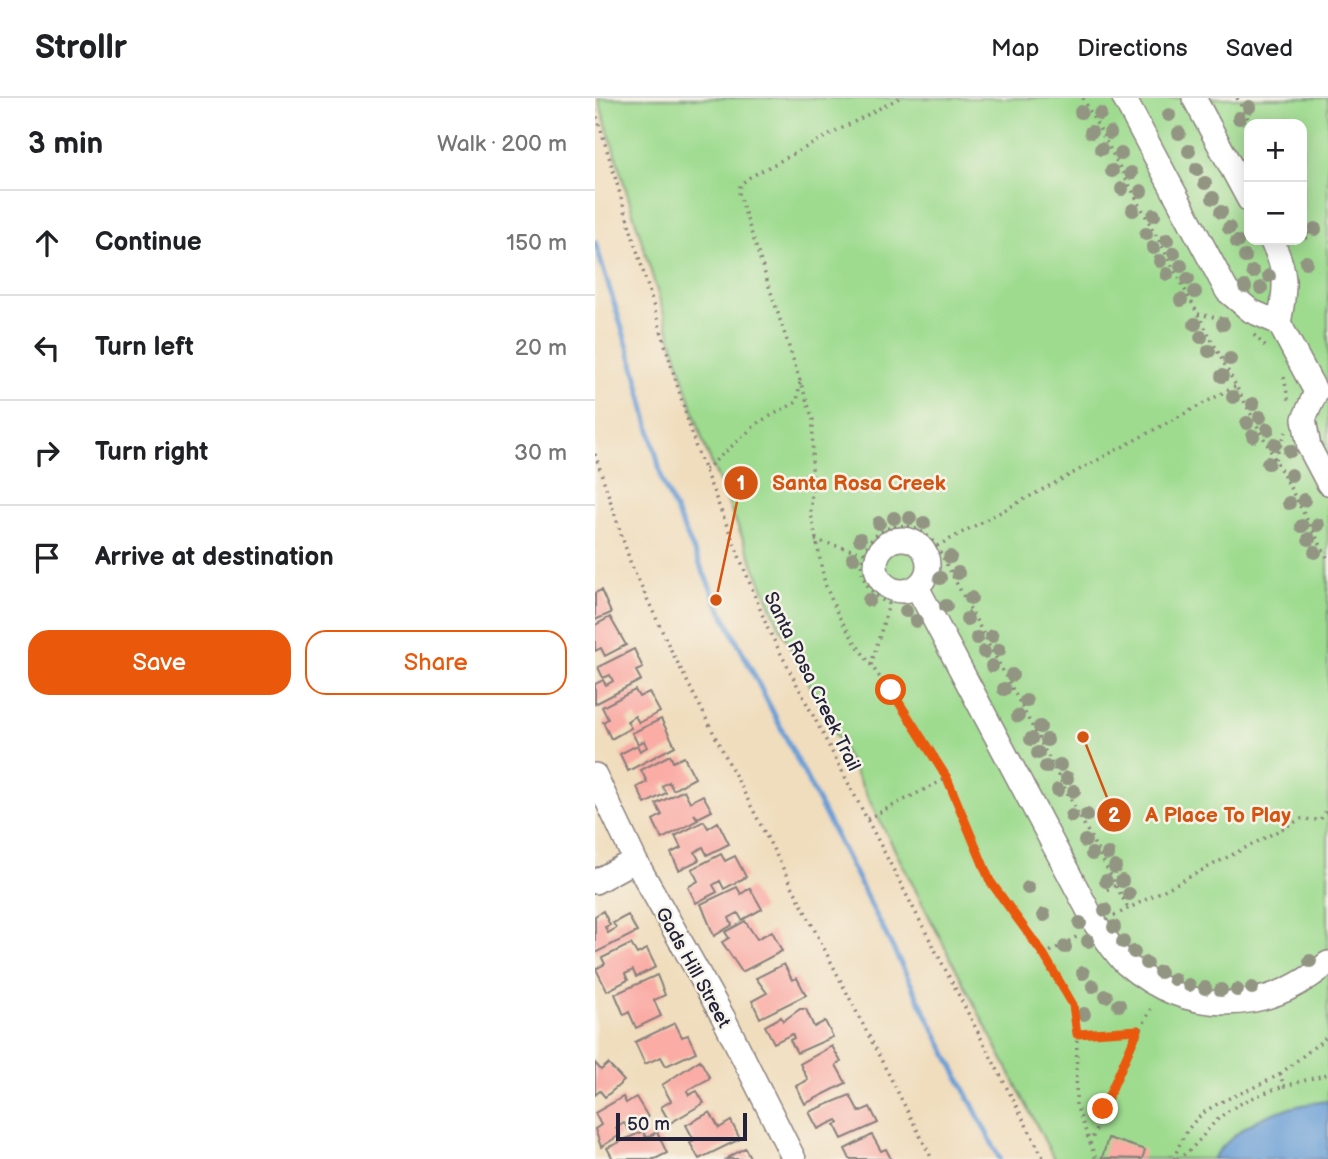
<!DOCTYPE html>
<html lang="en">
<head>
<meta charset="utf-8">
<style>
	:root { --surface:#fff; --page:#f2f2f2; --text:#202124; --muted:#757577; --line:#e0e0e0; --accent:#ea580c }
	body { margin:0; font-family:"Balsamiq Sans",sans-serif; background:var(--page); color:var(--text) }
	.controls { position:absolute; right:21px; top:21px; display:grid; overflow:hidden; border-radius:14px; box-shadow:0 4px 18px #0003 }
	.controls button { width:63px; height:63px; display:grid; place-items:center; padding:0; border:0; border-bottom:2px solid var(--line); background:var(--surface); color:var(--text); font:35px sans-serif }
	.scale { position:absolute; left:21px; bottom:18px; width:131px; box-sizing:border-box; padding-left:7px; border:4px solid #22223b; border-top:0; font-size:19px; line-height:24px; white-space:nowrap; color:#22223b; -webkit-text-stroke:5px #f7f3e8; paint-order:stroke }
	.stop { position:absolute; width:21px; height:21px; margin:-16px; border:5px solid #ea580c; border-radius:50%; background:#fff }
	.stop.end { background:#ea580c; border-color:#fff; box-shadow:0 2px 7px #0008 }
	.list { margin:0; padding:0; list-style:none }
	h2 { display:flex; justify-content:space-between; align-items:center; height:91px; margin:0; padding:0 28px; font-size:30px }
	h2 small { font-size:23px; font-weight:400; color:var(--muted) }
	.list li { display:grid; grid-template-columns:46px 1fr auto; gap:21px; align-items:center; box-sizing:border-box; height:105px; padding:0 28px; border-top:2px solid var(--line) }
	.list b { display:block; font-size:26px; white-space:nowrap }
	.list em { font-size:23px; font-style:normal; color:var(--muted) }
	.actions { display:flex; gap:14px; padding:21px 28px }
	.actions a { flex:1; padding:16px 0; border:2px solid var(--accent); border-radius:21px; text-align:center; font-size:24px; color:var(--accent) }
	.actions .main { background:var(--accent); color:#fff }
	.icon { flex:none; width:38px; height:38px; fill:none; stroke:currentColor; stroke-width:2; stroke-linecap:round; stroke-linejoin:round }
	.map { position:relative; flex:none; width:733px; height:1061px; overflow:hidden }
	header { display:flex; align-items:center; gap:42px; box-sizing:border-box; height:98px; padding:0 35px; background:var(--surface); border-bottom:2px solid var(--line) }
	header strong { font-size:33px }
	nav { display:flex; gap:38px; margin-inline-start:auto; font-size:24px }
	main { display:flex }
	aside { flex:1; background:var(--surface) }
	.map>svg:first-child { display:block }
</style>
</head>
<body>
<header>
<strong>Strollr</strong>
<nav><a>Map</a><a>Directions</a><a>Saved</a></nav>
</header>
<main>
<aside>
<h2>3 min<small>Walk · 200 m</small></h2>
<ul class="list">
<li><svg class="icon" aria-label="ahead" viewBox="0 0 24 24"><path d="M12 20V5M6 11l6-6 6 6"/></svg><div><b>Continue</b></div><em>150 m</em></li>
<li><svg class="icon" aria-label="left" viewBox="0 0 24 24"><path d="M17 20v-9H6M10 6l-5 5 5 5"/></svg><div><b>Turn left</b></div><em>20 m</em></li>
<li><svg class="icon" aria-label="right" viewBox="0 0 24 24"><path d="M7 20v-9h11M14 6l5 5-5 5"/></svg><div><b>Turn right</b></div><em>30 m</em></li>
<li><svg class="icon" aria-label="arrive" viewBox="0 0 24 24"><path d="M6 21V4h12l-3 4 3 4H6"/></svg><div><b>Arrive at destination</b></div></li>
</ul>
<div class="actions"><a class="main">Save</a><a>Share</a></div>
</aside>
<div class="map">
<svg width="733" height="1061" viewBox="0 0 733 1061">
	<rect width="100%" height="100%" fill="#f7f3e8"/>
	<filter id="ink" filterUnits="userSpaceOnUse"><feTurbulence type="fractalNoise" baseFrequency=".0143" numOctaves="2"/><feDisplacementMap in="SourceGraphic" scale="14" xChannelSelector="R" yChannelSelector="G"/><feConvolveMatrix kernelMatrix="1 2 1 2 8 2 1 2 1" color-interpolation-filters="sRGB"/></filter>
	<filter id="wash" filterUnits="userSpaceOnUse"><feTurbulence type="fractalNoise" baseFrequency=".00686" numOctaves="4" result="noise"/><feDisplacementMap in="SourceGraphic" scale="28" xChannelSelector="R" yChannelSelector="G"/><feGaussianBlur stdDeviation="1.57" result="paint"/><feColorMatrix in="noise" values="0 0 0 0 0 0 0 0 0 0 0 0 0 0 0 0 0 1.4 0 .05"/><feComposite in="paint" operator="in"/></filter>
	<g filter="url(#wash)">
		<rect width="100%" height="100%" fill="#f0ddbd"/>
		<path fill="#9edb8f" stroke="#607e65" stroke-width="2" fill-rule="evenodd" d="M3,0h730v1061h-274l-276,-536 -74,-178zM654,26h53v116h-53z"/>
		<path fill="#699ed5" stroke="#466088" stroke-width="2" d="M733,1003v58h-116c32,-40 66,-52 116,-58z"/>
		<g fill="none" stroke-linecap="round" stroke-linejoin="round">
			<path stroke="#699ed5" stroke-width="5" d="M0,144l41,131 27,110 53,117 284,559"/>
		</g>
		<g id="blocks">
			<path fill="#faaca5" d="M6,492l10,23 -16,7v-27z
				M15,519l16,28 -21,11 -4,-8 -6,3v-26z
				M39,551l9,19 -7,3 5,9 -46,24v-20l8,-4 3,5 7,-4 -3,-6 -7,3 -5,-11z
				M40,592l4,7 10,-5 11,20 -21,11 -4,-7 -8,5 4,7 -20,11 -8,-17 5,-3 -6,-12z
				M66,621l14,27 -47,25 -8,-17 17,-9 3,6 7,-4 -3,-6 -6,3 -6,-11z
				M75,657l3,7 11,-5 11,21 -22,12 -4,-8 -7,4 4,7 -21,11 -8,-17 10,-5 -6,-12z
				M89,692l6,12 13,-7 9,16 -14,7 -4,-4 4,6 -36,19 -9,-19 9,-5 -6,-11z
				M109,723l4,7 10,-6 11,22 -22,11 -4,-8 -8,5 4,8 -20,10 -8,-17 10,-5 -6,-12z
				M126,756l4,7 10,-5 11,21 -22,12 -4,-8 -7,4 4,7 -21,11 -8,-16 10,-6 -6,-12z
				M142,789l4,7 9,-6 12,21 -20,11 -4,-7 -9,5 3,7 -18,11 -13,-32z
				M8,813l7,14 -5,2 3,6 8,-5 -3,-5 15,-8 9,17 -42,21v-37z
				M150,823l12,18 15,-8 10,20 -40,21 -20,-30 7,-4 -4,-6z
				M36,846l6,10 10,-5 9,18 -20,10 -3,-7 -8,4 3,6 -21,11 -11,-22 9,-5 -3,-6z
				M189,866l8,16 5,-2 9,17 -46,23 -8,-17 15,-8 -11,-15z
				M62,877l8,20 -11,5 7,16 -25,12 -7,-16 -5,3 -9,-21z
				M205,911h6l8,18 11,-6 8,16 -36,16 -7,-13 4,-2 -2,-4 -18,9 -9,-17 16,-9 2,4z
				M80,925l7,14 6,-2 8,17 -30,14 -5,-9 -16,7 -10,-22z
				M237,948l9,16 -5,3 10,18 -41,21 -9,-18 12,-6 -8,-16z
				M105,962l10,18 -23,13 2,4 8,-4 7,12 -34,20 -9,-16 10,-6 -9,-16z
				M0,965l6,7 7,-6 16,17 -19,16 -5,-6 -5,4z
				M255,997l9,17 11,-5 8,16 -36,16 -7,-14 4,-2 -2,-3 -19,9 -9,-17z
				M28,999l3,6 10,-6 12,20 -20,12 -4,-6 -8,5 4,7 -19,12 -6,-18 6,-4 -6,-12z
				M115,1014l9,16 12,-7 9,18 -41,20 -9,-16 4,-3 -8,-15z
				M48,1033l3,7 11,-6 10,21 -12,6h-42l-6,-11z
				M277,1037l9,16 5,-2 5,10h-41l-5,-10z
				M513,1040l37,12 -3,9 -40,-1z
				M150,1050l6,11h-25z"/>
		</g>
	</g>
	<g filter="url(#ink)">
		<use href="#blocks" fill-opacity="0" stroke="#89807c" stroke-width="2"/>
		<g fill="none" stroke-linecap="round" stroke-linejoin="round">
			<defs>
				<path id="minor" d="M529,0l103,193 24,20 28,12 37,69 -12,27 5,28 19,36
					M599,0l55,102
					M676,142c17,32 15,48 8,83
					M281 467a26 26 0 1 1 52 0a26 26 0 1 1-52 0Z
					M322,489l179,338c10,13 19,29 30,39 63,53 140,51 202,-1
					M0,677l40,85 88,157 71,142
					M0,784l40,-22"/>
			</defs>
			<use href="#minor" stroke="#89807c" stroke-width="26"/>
			<path stroke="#89807c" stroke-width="3.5" stroke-dasharray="2 5" stroke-linecap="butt" d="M304,0l-149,79 -10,8 -1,10 74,225 -2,94 14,70 13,31 18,29 80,112 54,125 54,74 29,50 4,25 -1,75 20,54
				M488,0l245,461
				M642,0l14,26
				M0,12l101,338 72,181 276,530
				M707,122l8,15 -8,5
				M603,216l32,6
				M659,237l14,14
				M689,279l5,27
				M0,356l36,110 38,82 263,513
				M680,361l11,-27
				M110,372l54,-48 38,-20 3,-20
				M220,442l48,13
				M342,448l299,-160
				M367,518l9,-5
				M276,567l18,-61c-66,-34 2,-116 48,-58l191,362
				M272,721l80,-41
				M512,792l9,-5
				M519,818l187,-97 19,1 8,-12
				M449,857l36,-20
				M483,936l60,-4
				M685,976l48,-38
				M495,1046l28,-69 33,-66
				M579,1061c19,-60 59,-57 106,-85l4,12 44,-12
				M582,1061c17,-9 26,-25 39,-38 17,-17 45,-27 68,-35"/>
			<use href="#minor" stroke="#fff" stroke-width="23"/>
		</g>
		<g fill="#939583">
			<circle cx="654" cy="9" r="7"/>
			<circle cx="486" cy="14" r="7"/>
			<circle cx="505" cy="16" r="7"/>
			<circle cx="574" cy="17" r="7"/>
			<circle cx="644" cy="20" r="7"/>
			<circle cx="496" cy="34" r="7"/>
			<circle cx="515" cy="35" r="7"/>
			<circle cx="584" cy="35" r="7"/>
			<circle cx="506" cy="51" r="7"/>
			<circle cx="594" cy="53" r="7"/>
			<circle cx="526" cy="56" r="7"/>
			<circle cx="602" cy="71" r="7"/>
			<circle cx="517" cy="73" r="7"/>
			<circle cx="536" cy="75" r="7"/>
			<circle cx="610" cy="85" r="7"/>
			<circle cx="527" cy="91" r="7"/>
			<circle cx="546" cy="93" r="7"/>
			<circle cx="618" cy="100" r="7"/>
			<circle cx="538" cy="112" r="7"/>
			<circle cx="626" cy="114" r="7"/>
			<circle cx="559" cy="117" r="7"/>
			<circle cx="634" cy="130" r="7"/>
			<circle cx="720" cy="131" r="7"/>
			<circle cx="551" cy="136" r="7"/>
			<circle cx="572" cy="142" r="7"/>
			<circle cx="642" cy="144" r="7"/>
			<circle cx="558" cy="150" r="7"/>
			<circle cx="579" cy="155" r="7"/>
			<circle cx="650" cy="159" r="7"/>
			<circle cx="565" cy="163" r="7"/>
			<circle cx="711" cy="164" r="7"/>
			<circle cx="586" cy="168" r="7"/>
			<circle cx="658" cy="174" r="7"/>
			<circle cx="572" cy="176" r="7"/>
			<circle cx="674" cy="178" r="7"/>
			<circle cx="593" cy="181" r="7"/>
			<circle cx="650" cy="189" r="7"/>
			<circle cx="666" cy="190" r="7"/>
			<circle cx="600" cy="194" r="7"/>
			<circle cx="586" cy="202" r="7"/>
			<circle cx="600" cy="226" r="7"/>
			<circle cx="628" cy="226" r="7"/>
			<circle cx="606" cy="239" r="7"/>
			<circle cx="614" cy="253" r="7"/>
			<circle cx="635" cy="261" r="7"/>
			<circle cx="627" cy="278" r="7"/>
			<circle cx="638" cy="299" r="7"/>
			<circle cx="658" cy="306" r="7"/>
			<circle cx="665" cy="319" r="7"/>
			<circle cx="652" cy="325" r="7"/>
			<circle cx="673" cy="331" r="7"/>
			<circle cx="658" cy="338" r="7"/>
			<circle cx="680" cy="346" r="7"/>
			<circle cx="695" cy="353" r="7"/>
			<circle cx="673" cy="365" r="7"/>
			<circle cx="696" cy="377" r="7"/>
			<circle cx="709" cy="402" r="7"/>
			<circle cx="694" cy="405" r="7"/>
			<circle cx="299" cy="420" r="7"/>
			<circle cx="315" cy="420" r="7"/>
			<circle cx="284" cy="425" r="7"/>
			<circle cx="329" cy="425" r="7"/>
			<circle cx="723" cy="427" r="7"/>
			<circle cx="707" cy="428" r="7"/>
			<circle cx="265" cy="441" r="7"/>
			<circle cx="714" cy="441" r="7"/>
			<circle cx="720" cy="454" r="7"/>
			<circle cx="355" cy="459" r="7"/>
			<circle cx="258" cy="460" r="7"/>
			<circle cx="363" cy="475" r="7"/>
			<circle cx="345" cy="480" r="7"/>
			<circle cx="376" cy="500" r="7"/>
			<circle cx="274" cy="502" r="7"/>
			<circle cx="351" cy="508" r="7"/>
			<circle cx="311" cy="513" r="7"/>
			<circle cx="372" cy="521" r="7"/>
			<circle cx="321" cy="523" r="7"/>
			<circle cx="397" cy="538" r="7"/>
			<circle cx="382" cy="540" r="7"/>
			<circle cx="404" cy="552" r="7"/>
			<circle cx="389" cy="554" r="7"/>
			<circle cx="397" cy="568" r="7"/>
			<circle cx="417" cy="577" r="7"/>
			<circle cx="409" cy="591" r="7"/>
			<circle cx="431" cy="603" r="7"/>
			<circle cx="423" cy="618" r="7"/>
			<circle cx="445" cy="629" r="7"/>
			<circle cx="436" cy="641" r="7"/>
			<circle cx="452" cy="642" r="7"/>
			<circle cx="443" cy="655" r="7"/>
			<circle cx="465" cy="667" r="7"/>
			<circle cx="451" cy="669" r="7"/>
			<circle cx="472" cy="680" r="7"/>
			<circle cx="463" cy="692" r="7"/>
			<circle cx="479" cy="693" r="7"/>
			<circle cx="492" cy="717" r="7"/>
			<circle cx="477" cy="718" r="7"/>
			<circle cx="490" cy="743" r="7"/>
			<circle cx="497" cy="756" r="7"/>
			<circle cx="513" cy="756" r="7"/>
			<circle cx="520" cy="769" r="7"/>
			<circle cx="511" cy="783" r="7"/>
			<circle cx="527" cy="783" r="7"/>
			<circle cx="433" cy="790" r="7"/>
			<circle cx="534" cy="796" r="7"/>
			<circle cx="510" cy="812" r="7"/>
			<circle cx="449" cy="817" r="7"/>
			<circle cx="485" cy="825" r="7"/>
			<circle cx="519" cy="829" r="7"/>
			<circle cx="493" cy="843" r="7"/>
			<circle cx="528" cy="844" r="7"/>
			<circle cx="470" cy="849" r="7"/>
			<circle cx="539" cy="854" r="7"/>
			<circle cx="715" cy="863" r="7"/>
			<circle cx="551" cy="865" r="7"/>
			<circle cx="565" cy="874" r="7"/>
			<circle cx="488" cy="875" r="7"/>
			<circle cx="579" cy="881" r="7"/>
			<circle cx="594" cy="887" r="7"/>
			<circle cx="498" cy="888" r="7"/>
			<circle cx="610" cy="890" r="7"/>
			<circle cx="657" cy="890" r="7"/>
			<circle cx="626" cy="892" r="7"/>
			<circle cx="642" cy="892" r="7"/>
			<circle cx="511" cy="898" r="7"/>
			<circle cx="524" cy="907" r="7"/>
			<circle cx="489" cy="916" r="7"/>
		</g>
	</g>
	<g fill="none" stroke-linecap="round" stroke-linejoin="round" filter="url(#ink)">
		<path stroke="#ea580c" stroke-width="9" d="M296,592l56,88 43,103 54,74 29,50 4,29 61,-4 -35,79"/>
	</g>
	<g text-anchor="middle" stroke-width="5" stroke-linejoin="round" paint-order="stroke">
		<g font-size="19" fill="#22223b" stroke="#f7f3e8">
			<text transform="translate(218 583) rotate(64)" y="7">Santa Rosa Creek Trail</text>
			<text transform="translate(99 869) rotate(61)" y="7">Gads Hill Street</text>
		</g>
	</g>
	<path fill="none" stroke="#d45411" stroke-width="2.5" d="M121 502L146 385M488 639L519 717"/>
	<g fill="#d45411" stroke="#f7f3e8" stroke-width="2.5">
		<circle cx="121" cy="502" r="7"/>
		<circle cx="488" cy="639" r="7"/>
		<circle cx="146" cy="385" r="18"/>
		<circle cx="519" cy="717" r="18"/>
	</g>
	<g font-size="21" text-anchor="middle" font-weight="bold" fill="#fff">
		<text x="146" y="392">1</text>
		<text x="519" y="724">2</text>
	</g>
	<g font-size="21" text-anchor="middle" font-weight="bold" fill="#d45411" stroke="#f7f3e8" stroke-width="5" stroke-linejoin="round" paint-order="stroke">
		<text x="264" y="392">Santa Rosa Creek</text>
		<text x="623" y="724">A Place To Play</text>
	</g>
</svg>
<div class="controls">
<button>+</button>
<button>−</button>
</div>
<div class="scale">50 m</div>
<div class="stop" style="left:296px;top:592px"></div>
<div class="stop end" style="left:508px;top:1011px"></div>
</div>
</main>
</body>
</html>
